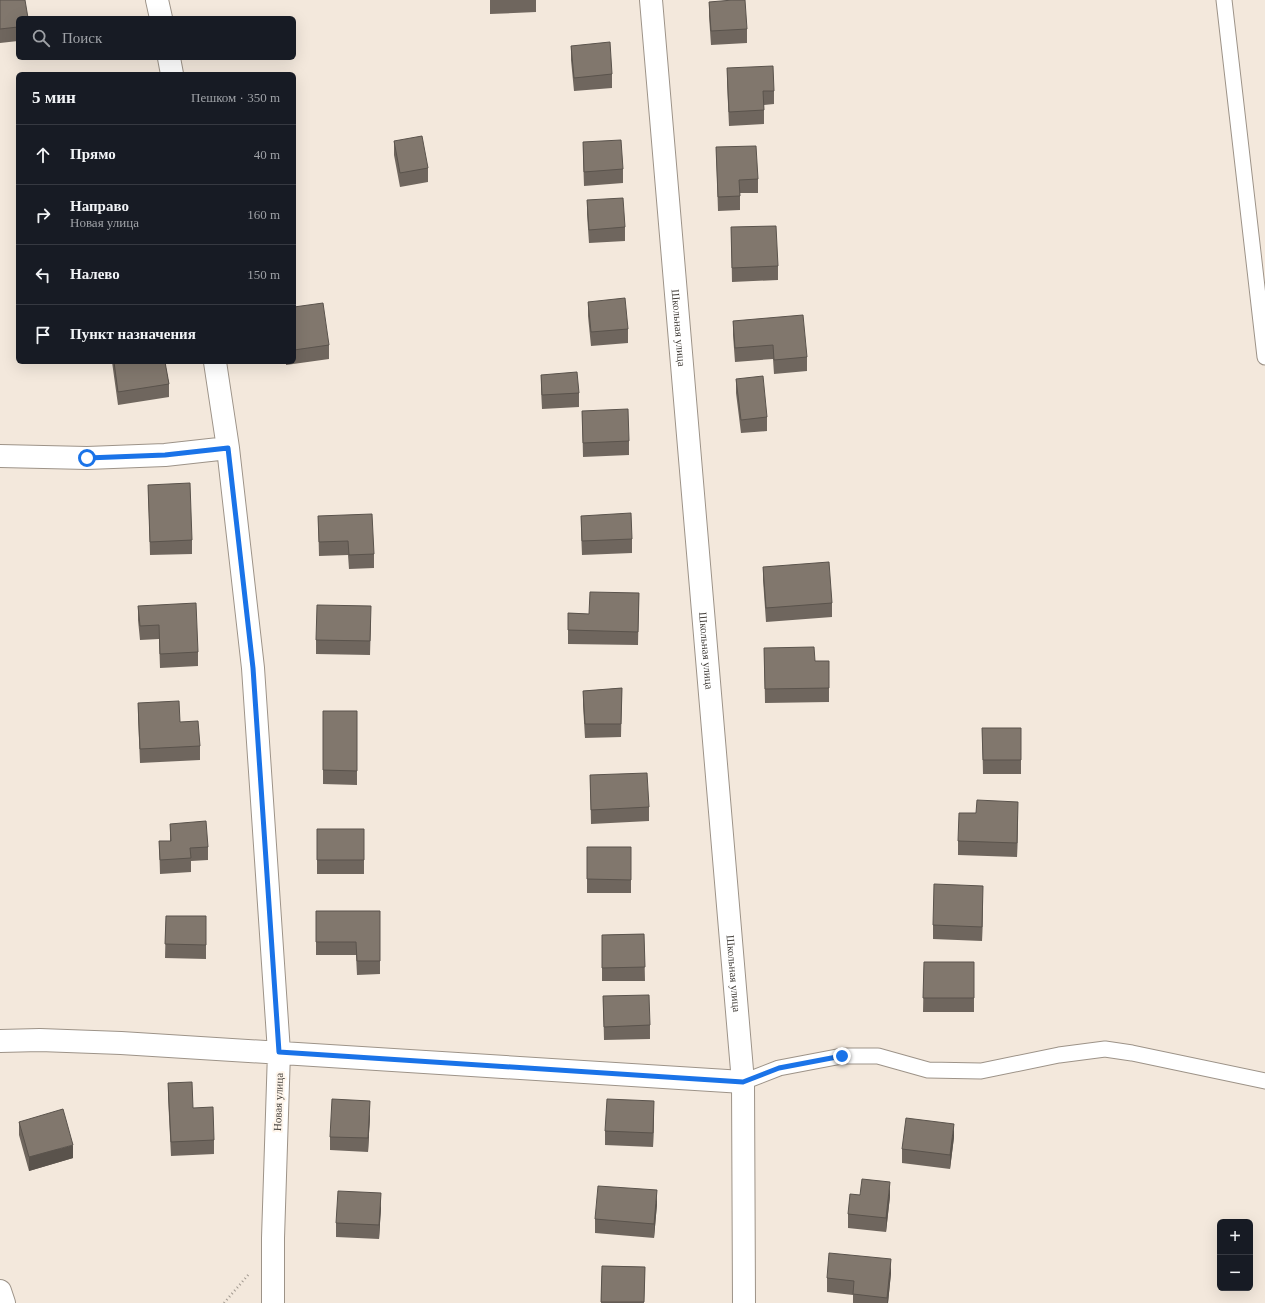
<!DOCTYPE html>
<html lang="ru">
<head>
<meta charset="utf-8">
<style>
	:root { --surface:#171b24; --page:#242831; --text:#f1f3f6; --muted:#9ea1a6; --line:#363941 }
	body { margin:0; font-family:"Times New Roman",serif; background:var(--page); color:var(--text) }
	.controls { position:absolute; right:12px; bottom:12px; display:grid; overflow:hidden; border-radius:6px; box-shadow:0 4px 16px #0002 }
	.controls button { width:36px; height:36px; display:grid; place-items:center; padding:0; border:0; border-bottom:1px solid var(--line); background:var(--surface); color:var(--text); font:20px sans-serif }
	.stop { position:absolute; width:12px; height:12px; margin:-9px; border:3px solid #1a73e8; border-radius:50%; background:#fff }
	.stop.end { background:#1a73e8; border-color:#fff; box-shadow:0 1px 4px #0008 }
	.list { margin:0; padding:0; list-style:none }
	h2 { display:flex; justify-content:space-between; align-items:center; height:52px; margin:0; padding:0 16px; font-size:17px }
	h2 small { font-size:13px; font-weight:400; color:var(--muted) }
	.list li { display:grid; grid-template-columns:26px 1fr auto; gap:12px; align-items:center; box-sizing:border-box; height:60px; padding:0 16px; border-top:1px solid var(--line) }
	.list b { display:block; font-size:15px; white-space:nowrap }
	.list p { margin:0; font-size:13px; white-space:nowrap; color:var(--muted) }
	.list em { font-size:13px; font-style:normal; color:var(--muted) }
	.icon { flex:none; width:22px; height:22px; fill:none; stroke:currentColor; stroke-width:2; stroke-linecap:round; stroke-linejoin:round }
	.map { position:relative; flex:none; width:1265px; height:1303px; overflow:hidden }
	.search { position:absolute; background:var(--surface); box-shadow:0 4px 16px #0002; left:16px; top:16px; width:280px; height:44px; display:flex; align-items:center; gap:10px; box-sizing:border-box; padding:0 14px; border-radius:6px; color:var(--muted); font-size:15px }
	.panel { position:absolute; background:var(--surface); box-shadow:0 4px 16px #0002; left:16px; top:72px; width:280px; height:292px; border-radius:6px }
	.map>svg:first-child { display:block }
</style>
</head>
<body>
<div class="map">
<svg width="1265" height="1303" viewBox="0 0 1265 1303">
	<rect width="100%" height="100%" fill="#f3e8dc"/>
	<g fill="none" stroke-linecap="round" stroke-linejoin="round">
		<defs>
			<path id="service" d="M1224,0l41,357
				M743,1082l36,-14 63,-12h36l50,14 53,1 78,-16 46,-6 27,4 133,28"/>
			<path id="minor" d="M157,0l4,18
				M169,58l3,16
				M215,362l13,86 25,220 26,384 -6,186v65
				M0,456l87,2 78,-3 63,-7
				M0,1041l40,-1 81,3 622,39
				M0,1291l4,12"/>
			<g id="tertiary">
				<path id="s1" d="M651,0l92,1082 1,221"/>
			</g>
		</defs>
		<use href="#service" stroke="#9d9388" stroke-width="17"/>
		<use href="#minor" stroke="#9d9388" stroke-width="24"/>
		<use href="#tertiary" stroke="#9d9388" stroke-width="24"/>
		<path stroke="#9f978e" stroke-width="2.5" stroke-dasharray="1 3" stroke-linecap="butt" d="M224,1303l25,-29"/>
		<use href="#service" stroke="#fff" stroke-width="15"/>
		<use href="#minor" stroke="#fff" stroke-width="22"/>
		<use href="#tertiary" stroke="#fff" stroke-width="22"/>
	</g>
	<path fill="#6f665e" d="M0,0l18,18v23l-18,2z
		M490,0h46v12l-46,2z
		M709,2l38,27v14l-36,2 -2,-29z
		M571,46l41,28v14l-38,3 -3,-31z
		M727,68l47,23v13l-10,1v19l-35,2 -2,-44z
		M394,141l34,27v14l-28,5 -6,-32z
		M583,142l40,27v14l-39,3 -1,-30z
		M716,147l42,32v14h-18v17l-22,1z
		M587,200l38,27v14l-36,2 -2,-29z
		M731,227l47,39v14l-46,2z
		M588,302l40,27v14l-37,3 -3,-30z
		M294,307l35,38v14l-43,6v-3h8z
		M733,321l74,36v14l-33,3 -1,-15 -38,3 -2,-27z
		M112,362h53l4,22v13l-51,8z
		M541,375l38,18v14l-37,2 -1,-20z
		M736,379l31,38v14l-26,2 -5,-40z
		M582,411l47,30v14l-46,2z
		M148,485l44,55v14l-42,1z
		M318,516l56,38v14l-25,1 -1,-14 -29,1z
		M581,516l51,23v14l-50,2 -1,-25z
		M763,567l69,36v14l-66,5 -3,-42z
		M639,593l-1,52 -70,-1v-31l21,1z
		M138,606l60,46v14l-38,2 -1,-29 -19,1 -2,-20z
		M371,620l-1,35 -54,-1v-14z
		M764,648l51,13h14v41l-64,1z
		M622,688l-1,49 -36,1 -2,-33v-14z
		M138,703l62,43v14l-60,3 -2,-46z
		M323,711h34v74l-34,-1z
		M982,728h39v46h-38z
		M590,775l59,32v14l-58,3z
		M1018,816l-1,41 -59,-2v-14z
		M170,824l38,23v13l-17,1v11l-31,2 -1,-33h11z
		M317,829h47v45h-47z
		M587,847h44v46h-44z
		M983,900l-1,41 -49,-2v-14z
		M316,911h64v63l-23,1 -1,-20h-40z
		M166,916h40v43l-41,-1z
		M644,934l1,47h-43v-46z
		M924,962h50v50h-51z
		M603,996l47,29v14l-46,1z
		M168,1083l25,25 21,32v14l-43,2 -3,-59z
		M370,1115l-2,37 -38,-2v-13z
		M654,1115l-1,32 -48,-2v-14z
		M19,1122l54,36 -44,13 -10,-36z
		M954,1137l-4,32 -48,-6v-14z
		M890,1196l-4,36 -38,-4v-14z
		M657,1204l-3,34 -59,-5v-14z
		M381,1207l-2,32 -43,-2v-14z
		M602,1266l43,1 -1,36h-43z
		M891,1273l-3,30h-35v-8l-26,-3v-14z"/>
	<path fill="#5a534c" d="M1018,802v14l-1,41v-14z
		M983,886v14l-1,41v-14z
		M370,1101v14l-2,37v-14z
		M654,1101v14l-1,32v-14z
		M954,1124v13l-4,32v-14z
		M73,1145v13l-44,13v-14z
		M890,1182v14l-4,36v-14z
		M657,1190v14l-3,34v-14z
		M381,1193v14l-2,32v-14z
		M891,1259v14l-3,30h-1z"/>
	<path fill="#81776d" stroke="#5a534c" d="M0,0h25l3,18h-10v9l-18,2z
		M733,0h12l2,29 -36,2 -2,-29z
		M610,42l2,32 -38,4 -3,-32z
		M773,66l1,25h-11l1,19 -35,2 -2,-44z
		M422,136l6,32 -28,5 -6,-32z
		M621,140l2,29 -39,3 -1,-30z
		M756,146l2,33 -19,1 1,16 -22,1 -2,-50z
		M623,198l2,29 -36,3 -2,-30z
		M776,226l2,40 -46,2 -1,-41z
		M625,298l3,31 -37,3 -3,-30z
		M323,303l6,42 -35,5v-43z
		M803,315l4,42 -33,3 -1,-15 -38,3 -2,-27z
		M114,362h51l4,22 -51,8z
		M577,372l2,21 -37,2 -1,-20z
		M763,376l4,41 -26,3 -5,-41z
		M628,409l1,32 -46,2 -1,-32z
		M190,483l2,57 -42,2 -2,-57z
		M631,513l1,26 -50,2 -1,-25z
		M372,514l2,40 -25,1 -1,-14 -29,1 -1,-26z
		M829,562l3,41 -66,5 -3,-41z
		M590,592l49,1 -1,39 -70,-2v-17l21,1z
		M196,603l2,49 -38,2 -1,-29 -19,1 -2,-20z
		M317,605l54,1 -1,35 -54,-1z
		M814,647l1,14h14v27l-64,1 -1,-41z
		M622,688l-1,36h-36l-2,-33z
		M179,701l1,21 18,-1 2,25 -60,3 -2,-46z
		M323,711h34v60l-34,-1z
		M982,728h39v32h-38z
		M647,773l2,34 -58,3 -1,-35z
		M977,800l41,2 -1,41 -59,-2 1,-28h17z
		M206,821l2,26 -18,1 1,10 -31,2 -1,-19h12l-1,-17z
		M317,829h47v31h-47z
		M587,847h44v33l-44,-1z
		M934,884l49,2 -1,41 -49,-2z
		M316,911h64v50h-23l-1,-19h-40z
		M166,916h40v29l-41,-1z
		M644,934l1,33 -43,1v-33z
		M924,962h50v36h-51z
		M649,995l1,30 -46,2 -1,-31z
		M192,1082l1,26 20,-1 1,33 -43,2 -3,-59z
		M332,1099l38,2 -2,37 -38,-1z
		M607,1099l47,2 -1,32 -48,-2z
		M63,1109l10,36 -44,12 -10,-35z
		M906,1118l48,6 -4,31 -48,-6z
		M862,1179l28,3 -4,36 -38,-4 2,-20 10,1z
		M598,1186l59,4 -3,34 -59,-5z
		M338,1191l43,2 -2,32 -43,-2z
		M829,1253l62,6 -4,39 -34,-4 1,-13 -27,-3z
		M602,1266l43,1 -1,35h-43z"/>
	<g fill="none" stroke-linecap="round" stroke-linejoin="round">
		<path stroke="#1a73e8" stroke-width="5" d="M87,458l78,-3 63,-7 25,220 26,384 464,30 36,-14 63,-12"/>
	</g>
	<g text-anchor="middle" stroke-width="4" stroke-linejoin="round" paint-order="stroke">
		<g font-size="11" fill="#403c37" stroke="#fff6ec">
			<text dy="4" stroke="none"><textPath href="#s1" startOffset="329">Школьная улица</textPath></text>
			<text dy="4" stroke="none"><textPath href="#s1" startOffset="653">Школьная улица</textPath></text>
			<text dy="4" stroke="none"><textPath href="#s1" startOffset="977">Школьная улица</textPath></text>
			<text transform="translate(278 1102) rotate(-88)" y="4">Новая улица</text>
		</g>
	</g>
</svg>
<div class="controls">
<button>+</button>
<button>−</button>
</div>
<div class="stop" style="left:87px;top:458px"></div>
<div class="stop end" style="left:842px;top:1056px"></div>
<div class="search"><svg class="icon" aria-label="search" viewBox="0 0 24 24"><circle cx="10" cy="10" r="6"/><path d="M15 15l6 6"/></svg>Поиск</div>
<section class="panel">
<h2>5 мин<small>Пешком · 350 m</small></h2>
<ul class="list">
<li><svg class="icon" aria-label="ahead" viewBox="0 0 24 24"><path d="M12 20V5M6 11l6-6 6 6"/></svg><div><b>Прямо</b></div><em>40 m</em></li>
<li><svg class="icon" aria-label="right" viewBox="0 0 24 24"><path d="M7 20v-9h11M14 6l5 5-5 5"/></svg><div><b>Направо</b><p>Новая улица</p></div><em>160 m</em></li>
<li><svg class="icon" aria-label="left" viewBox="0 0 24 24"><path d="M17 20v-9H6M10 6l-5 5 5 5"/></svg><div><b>Налево</b></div><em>150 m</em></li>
<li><svg class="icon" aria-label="arrive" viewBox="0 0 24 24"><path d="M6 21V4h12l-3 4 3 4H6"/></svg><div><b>Пункт назначения</b></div></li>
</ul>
</section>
</div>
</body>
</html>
